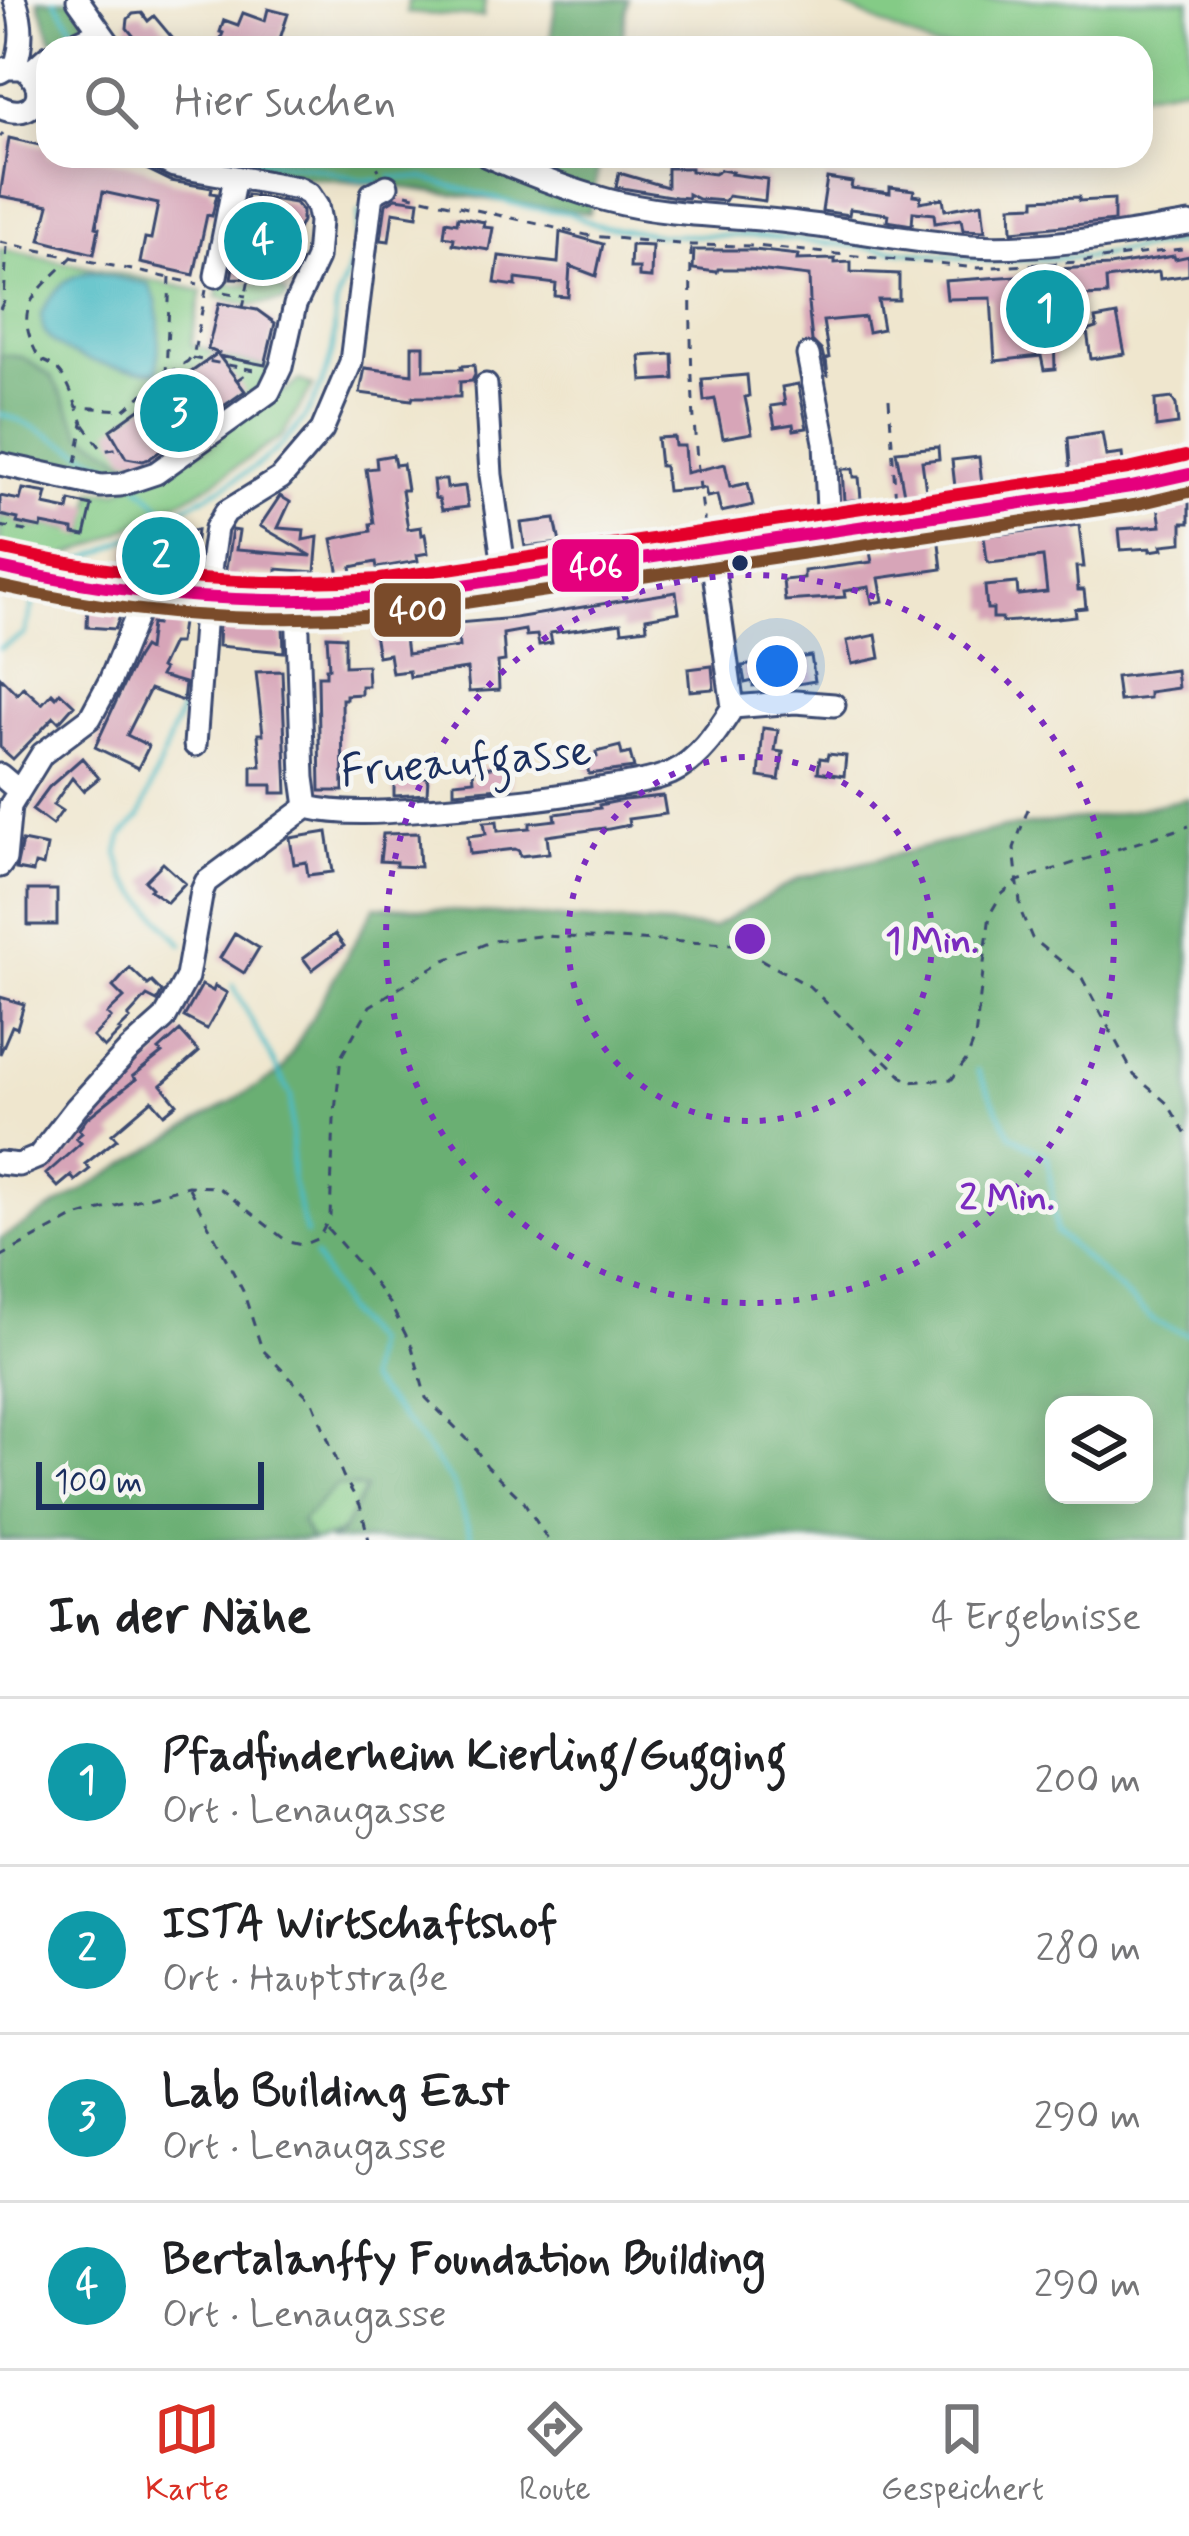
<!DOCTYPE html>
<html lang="de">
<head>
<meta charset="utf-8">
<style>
	:root { --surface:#fff; --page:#f6f6f6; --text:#202124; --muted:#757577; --line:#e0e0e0; --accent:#d93025 }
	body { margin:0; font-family:Mynerve,sans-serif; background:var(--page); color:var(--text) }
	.controls { position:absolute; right:36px; bottom:36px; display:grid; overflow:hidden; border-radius:24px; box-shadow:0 6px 30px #0003 }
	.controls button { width:108px; height:108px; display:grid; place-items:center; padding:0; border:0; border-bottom:3px solid var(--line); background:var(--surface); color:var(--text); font:60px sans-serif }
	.scale { position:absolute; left:36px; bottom:30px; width:228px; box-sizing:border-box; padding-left:12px; border:6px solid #1b2f5e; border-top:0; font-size:33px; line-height:42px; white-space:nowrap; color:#1b2f5e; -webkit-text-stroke:9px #f6f6f2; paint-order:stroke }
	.you { position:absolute; left:777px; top:666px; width:42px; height:42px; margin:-30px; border:9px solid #fff; border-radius:50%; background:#1a73e8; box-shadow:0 0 0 18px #1a73e833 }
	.badge { display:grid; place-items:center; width:78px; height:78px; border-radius:50%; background:var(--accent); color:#fff; font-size:39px; font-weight:700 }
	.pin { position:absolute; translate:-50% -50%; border:6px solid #fff; box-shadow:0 3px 12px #0006 }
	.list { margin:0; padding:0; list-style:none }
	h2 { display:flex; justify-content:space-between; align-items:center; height:156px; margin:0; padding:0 48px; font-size:51px }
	h2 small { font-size:39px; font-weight:400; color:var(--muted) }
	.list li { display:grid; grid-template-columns:78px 1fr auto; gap:36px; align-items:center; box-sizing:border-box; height:168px; padding:0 48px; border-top:3px solid var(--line) }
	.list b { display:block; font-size:45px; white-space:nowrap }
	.list p { margin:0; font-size:39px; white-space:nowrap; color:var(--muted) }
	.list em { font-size:39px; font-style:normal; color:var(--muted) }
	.icon { flex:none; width:66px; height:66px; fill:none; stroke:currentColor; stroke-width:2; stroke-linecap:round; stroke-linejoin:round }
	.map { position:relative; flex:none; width:1189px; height:1540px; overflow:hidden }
	.search { position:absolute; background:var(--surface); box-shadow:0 6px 30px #0003; left:36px; right:36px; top:36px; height:132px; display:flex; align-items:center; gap:30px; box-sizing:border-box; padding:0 42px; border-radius:36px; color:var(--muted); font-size:45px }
	.sheet { height:828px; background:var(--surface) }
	nav { display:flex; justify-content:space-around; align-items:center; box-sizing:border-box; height:168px; border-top:3px solid var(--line); background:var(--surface); font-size:33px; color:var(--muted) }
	nav a { display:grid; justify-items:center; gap:6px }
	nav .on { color:var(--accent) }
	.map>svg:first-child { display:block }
</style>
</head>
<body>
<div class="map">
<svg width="1189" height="1540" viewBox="0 0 1189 1540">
	<rect width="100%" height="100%" fill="#f6f6f2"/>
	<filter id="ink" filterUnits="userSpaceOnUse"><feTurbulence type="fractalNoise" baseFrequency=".00833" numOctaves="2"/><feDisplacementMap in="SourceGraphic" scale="24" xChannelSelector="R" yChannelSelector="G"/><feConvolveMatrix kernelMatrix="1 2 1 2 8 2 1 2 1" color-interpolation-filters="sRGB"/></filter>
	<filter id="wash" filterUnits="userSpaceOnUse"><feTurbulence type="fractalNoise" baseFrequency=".004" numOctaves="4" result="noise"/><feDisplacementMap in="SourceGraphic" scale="48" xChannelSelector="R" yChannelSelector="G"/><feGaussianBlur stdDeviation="2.7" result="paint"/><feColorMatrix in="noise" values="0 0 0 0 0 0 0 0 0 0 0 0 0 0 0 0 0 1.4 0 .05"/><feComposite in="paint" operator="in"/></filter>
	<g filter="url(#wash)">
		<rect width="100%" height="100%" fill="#efe6ce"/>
		<path fill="#84cb86" stroke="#507d72" stroke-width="3" d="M408,0h77l-2,17 -76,-4z
			M830,0h359v85l-48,8v-45h-207z
			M0,249l202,42 -11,53 37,14 43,9 -3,17 -152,93 -116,-18z
			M221,280l12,5 42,-1 12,11 -3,6 -33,4 -34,-8z
			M300,380l13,6 -31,50 -77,52 -105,55 -49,19 -51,-12v-35l18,4v4l22,5 2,-4 31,6 12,6 8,-45h26l160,-103 6,4z
			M337,1484l29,4c-16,30 -17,52 -55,52l-10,-19z"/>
		<path fill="#6baf73" stroke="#436f68" stroke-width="3" fill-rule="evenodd" d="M38,0h34l16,27 -36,14z
			M556,0h72l-7,48h-72z
			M168,156h315l27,4 7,-4h84l-12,57 -190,-26 -217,-23z
			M0,355l22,2 30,20 30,57 30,17 22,16 -18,10 -116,-18z
			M1189,798v742h-861l13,-6 24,-45 -28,-4 -36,36 10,19h-311v-301l281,-167 94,-166 337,22 88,-50 205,-50 106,-13zM1054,1405h90v90h-90z"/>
		<path fill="#4cbbc4" stroke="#347591" stroke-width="3" d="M91,272l56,12c18,20 10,61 11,87 -28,2 -96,-12 -112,-37 -4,-6 -4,-13 -5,-20 12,-22 23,-39 50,-42z"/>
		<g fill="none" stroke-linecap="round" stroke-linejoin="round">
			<path stroke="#4cbbc4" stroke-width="4.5" d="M55,0l23,35
				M229,156c29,7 52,7 80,11 24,3 45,15 69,13
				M390,177l33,1 103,29 43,6 28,12 65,10 99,1 233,25 93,-4 102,-16
				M356,237l3,-25
				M0,414l19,6 107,54
				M139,486l31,29c77,-40 141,-70 162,-163 4,-17 1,-37 6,-55 5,-14 12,-28 16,-43
				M65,569l7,-6 33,-12 65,-36
				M0,648l24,-13 11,-37 9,-9
				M182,944l-57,-66 -7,-25 4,-17 18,-20 49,-128
				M233,985l58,111 1,84 14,54
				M977,1070l34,65 37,22 8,75 99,90 34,13
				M315,1256l29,54 28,33 -5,37 44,48 42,56 19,56"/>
		</g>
		<g id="blocks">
			<path fill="#d7a5b8" d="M268,9l20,5 -11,34h-60l6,-15 -3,-1 4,-12 14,5 5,-12 22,8z
				M142,13l6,8 6,-5 20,24 -10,8h-21l-16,-20 1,-9 5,-5z
				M9,138l39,9v9h43l53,12 27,13 41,7 -1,5 6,1 -5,22 -5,-1 -13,60 -54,-12 5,-25 6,1 7,-35 -55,-12 -7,35 3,1 -5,26 -54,-14 9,-35 -49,-9z
				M667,168h24v3l23,3 7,-4 11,2 -1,2 36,5 -2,22 -37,-5 -3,5 -27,-2 -10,-5v4l-12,-1 -60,-10 3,-14 48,14z
				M827,178l25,4 -1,6 39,5v-6l24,3 -1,5 8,1 -1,6 23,-4 2,12 37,-7 3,28 -22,-1 -2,-11 -26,4 -1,-9 -21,-2 -1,13 -25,-4 1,-7 -38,-5 -1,6 -27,-4z
				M247,195l48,8 7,8v10l-17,35 -8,23 -46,-1z
				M1079,197v4l35,-2v22l-102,10 -1,-25 24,-1v-6z
				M396,198l23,3 -2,15 -24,-4 -4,29 -8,-1 5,-36z
				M458,217l26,5 -1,5 10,1 -4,22 -36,-6 1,-6 -10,-2 2,-15 11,2z
				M560,232l43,12 -7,32 -26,-10 -2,31 -13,-1 1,-12 -40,-5v7l-21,-3 4,-27 59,7z
				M631,245l21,1 -1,32 -12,-1v-9h-9z
				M694,250h60l44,5 -1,5 38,-1v4l16,-1v10l48,2v26h-21l5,29 -15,3 -3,-15 -42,4 6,37 -3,1 2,18 -6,-26 -10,-10 -4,-38 2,-1 -1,-26 -60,-7h-31l-1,3 -24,-3z
				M1174,256l1,3 14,-3v19l-29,4 -1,-7 -53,7 1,16 -25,1 1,5 -30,2 2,66 -11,1 -3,-14 -46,5 -4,-63 -44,1 -2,-18 114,-8v-4l50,-3z
				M219,303l38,7 18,13 -10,42 -46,-9 26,35 -96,68 -6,2 -17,-3 -16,-28 108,-77 -10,-4z
				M1117,315l8,39 -34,5 -4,-28 10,-3 -2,-9z
				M412,346h12v24l38,-1 -1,-3 13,-1 1,10 -3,6 -12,1v15h-47l-1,3 -52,-7 5,-25 47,6z
				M673,354l1,25 -32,2 -2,-25z
				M747,375l2,21 -4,1 7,36 -29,5 -8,-39 -11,2 -2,-22z
				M798,384l9,44 -13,2 -1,-6 -18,3 -4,-21 14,-2 -3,-17z
				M1172,398l4,7 2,19 -22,3 -1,-27z
				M1102,433l4,23 16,-2 2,16 -53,8 -3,-40z
				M674,437l1,9h9l2,27 39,-9 5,23 18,-4 5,22 -32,7 -4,-17 -10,2 -2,-9 -38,3 -3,-25h-4l-3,-28z
				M938,447l1,12 -17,2 4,30 -22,3 -8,-43z
				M393,455l2,10 8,-1 4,26h-5l6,39 13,-2 1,8 3,-1 3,19 -11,2 1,6 -41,7 -1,-6 -25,5 1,5 -13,3 -7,-36 39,-8 -1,-7 4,-1 -8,-54 11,-1 -1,-10z
				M979,457l3,27 -27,3 -3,-27z
				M842,469h11l1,8h5l2,22 -17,2z
				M433,480h13l1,8 18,-2 3,21 -26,3 -3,-11 -4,-1z
				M23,489l24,4 -3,12 24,5 2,-9 22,5 -7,30 -12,-2v-4l-31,-6 -1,4 -24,-5 1,-4 -18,-4v-19l20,4z
				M1179,495v4l10,-2v26h-7v20l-20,2 1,4 -13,2v-3l-29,2 -2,-21 42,-3 -4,-26z
				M280,496l10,6 -12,26 26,2 -1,10 15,-3 -3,35 -38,-3v7l-38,-3 -1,10 -14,-1 8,-52 7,1 -3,19 76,6 -52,-30z
				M555,519l5,24 -35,4 -4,-24z
				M1079,525l5,42h-8l2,23h6l2,18 -11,1 1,7 -19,2 -55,4v-4h-9v-9h-6l-2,-23 32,-3 1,12 29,-3 -4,-35 -53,6 -3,-3 -3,-24z
				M197,530l-5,43 -65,-7 2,-20z
				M938,535l4,34 -63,9 4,23 -11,2 -3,-16 -25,4 1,6 -60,4 -2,-21 21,-2v-7l68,-9 -2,-10 29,-4 -1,-8z
				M676,592l3,20 -33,6 1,10 -25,3 -1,-8 -41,6 -30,4 2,10 -13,2 -2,-10 -11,1 -1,-6 -22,4 2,27 -7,1 1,28 -30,2 -2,-23 -57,8 -1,-6 -17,2 -3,-19 -11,2 -4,-22 30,-5 3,25 52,-7 -2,-24 58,-5z
				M88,604l35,5 -8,20 -28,-2z
				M158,614l25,2 -4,27h-7l-12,25 3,2 -3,6 25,7 -2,18 -33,-12 -23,46 22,11 -11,22 -43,-21 41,-89 7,-11 5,3 3,-26 5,1z
				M219,621l64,6 1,25 -66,-6z
				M876,635l4,23 -28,6 -5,-23z
				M327,636l18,1v29l22,-1 1,21h-7v8l-15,1v4h-4l1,92h-23l-2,-115h8v-8h3z
				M811,656l4,25 -23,4 -1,-8 -26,4 1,4 -13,1v-5l-8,2 -3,-17z
				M712,666l2,23 -24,2 -2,-22z
				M1176,670l2,18 -29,4v6l-30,3 -3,-24z
				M282,671l5,122h-15v-8h-20v-19h9l-3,-32h5l-7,-62z
				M0,677l17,17 6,-7 19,17 10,-11 4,4 4,-5 14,13 -15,17 -5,-5 -41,42 -13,-12z
				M763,728l15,2 -3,21 8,1 -4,28 -20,-3z
				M620,746l2,9 8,-2 4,15 -45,6 -3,-14 11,-3 -1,-5z
				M828,754l18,2 -2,20 -26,-4 2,-14 7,1z
				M82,758l17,20 -16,13 -11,-13 -19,27 9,6 -10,14 -20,-15 17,-23z
				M509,765l2,22 -57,5v-10l20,-2 -1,-11z
				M394,776l34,1 -1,17 -33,2z
				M663,796l3,18 -38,5 1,6 -25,5v-2l-57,8 2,17 -29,3 -1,-5 -4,-2 -45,5 -2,-18 18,-2 -2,-12 13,-1 1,10 32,-3v-5l26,-3 -1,-6 45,-6 -1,-3 25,-5z
				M327,832l6,40 -25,3 -2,-13 -12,2 -4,-26z
				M418,833l2,34 -24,-1v-4l-16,-1 3,-27z
				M22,841l25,5 -4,20 -8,-2 -2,8 -17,-3z
				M163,863l22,20 -18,19 -17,-12 2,-2 -7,-7z
				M28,890h29v35h-29z
				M235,933l24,15 -15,25 -24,-15z
				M335,934l9,12 -32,24 -9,-12z
				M130,968l18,17 4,-3 10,10 -5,9 -10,-5 -19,21 2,2 -11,11 2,1 -17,17 -11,-11 18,-19 -4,-4 17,-16 -11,-11z
				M202,985l11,6 2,-5 12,7 -20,36 -23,-12z
				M0,997l24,7 -7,24 -5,-2 -12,28z
				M180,1031l19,21 -38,33 16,19 -13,10 -12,-14 -40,34 5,5 -32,25 5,5 -15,12 -4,-5 -13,11 -12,-13 35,-31 -5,-5 6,-5 -3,-4 8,-11 49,-39 -3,-3 29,-23 -3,-3z"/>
		</g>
	</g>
	<g filter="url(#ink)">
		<use href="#blocks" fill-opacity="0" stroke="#3b4a6f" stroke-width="3"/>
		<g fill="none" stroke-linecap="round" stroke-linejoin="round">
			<defs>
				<path id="minor" d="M78,0l34,48
					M64,48l35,-16
					M15,67c8,-25 8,-43 0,-67
					M0,72l7,-4h16c30,22 10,55 -23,39
					M30,72l18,-16
					M487,156c39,17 79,33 120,44 59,16 122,15 182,22 59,7 122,20 182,24 70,4 149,-11 218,-22
					M216,276l19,-99
					M808,355l17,87 4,91
					M486,385l5,90 15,106
					M0,464l101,22 19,-1 36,-12 113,-81 12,-25 14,-62 22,-47 3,-37 -3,-15 -8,-12 -11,-6 -124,-22 -21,-10
					M711,551l22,156 62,-5 39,3
					M297,603l6,175 4,29c38,9 81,5 119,2 58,-4 116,-9 173,-20 24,-4 50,-7 72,-16 28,-13 46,-41 62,-66
					M195,745l11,-146 10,-71 10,-16 55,-34 41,-48 29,-68 21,-168 15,-8
					M0,775l19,16
					M0,866l5,-7 5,-53 32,-52 48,-36 20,-37 36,-88
					M0,1163l19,2 19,-8 38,-49 51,-56 37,-33 23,-42 15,-86 4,-9 101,-75"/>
				<path id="major" d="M0,568c142,35 292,43 436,23l695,-104 58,-13"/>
			</defs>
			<use href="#minor" stroke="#3b4a6f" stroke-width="27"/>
			<use href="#major" stroke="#3b4a6f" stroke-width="33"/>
			<path stroke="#3b4a6f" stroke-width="3" stroke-dasharray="9 9" stroke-linecap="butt" d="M0,137l3,-4
				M365,156l7,2 7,12
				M406,194l185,42 100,9 64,1 223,22 99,-6 112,-14
				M0,242l198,42
				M691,248c-1,94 0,191 15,283
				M73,256c-38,39 -63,49 -33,104 24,7 28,25 37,47l47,3 42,-35 4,-98
				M224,292l22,4
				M243,308l6,-29
				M0,309l4,-8 3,-56
				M192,358l67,13
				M168,374l20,-13 6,-9 12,-62
				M237,380l13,-9
				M889,399l7,104
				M84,425l19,26 17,-3
				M76,463l7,-40 -6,-14
				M0,526l25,5 2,-6
				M1028,809l-14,39 7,64 11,26 50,40 52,97 34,29 21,36
				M189,1188l54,103 19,58 51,53 30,74 17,29 9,35
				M327,1228l36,41 28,37 21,41 14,51 46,46 15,22 37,36 24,38
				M0,1257l72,-39 116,-32 30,1 70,55 14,3 17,-7 11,-22 4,-96 7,-63 29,-51 73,-45 50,-20 47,-5 193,8 76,42 99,96 44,-3 15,-20 8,-21 15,-124 11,-19 17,-14 171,-55"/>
			<use href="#minor" stroke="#fff" stroke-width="21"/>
			<use href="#major" stroke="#fff" stroke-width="27"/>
			<defs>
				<path id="bus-1" d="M0,568c127,28 252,38 382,29l749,-110 58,-13"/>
				<path id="bus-2" d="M0,586c127,29 253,38 383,29l751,-110 55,-13"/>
				<path id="bus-3" d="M4,550c125,28 248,38 376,29l748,-110 57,-13"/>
			</defs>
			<use href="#bus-1" stroke="#f6f6f2" stroke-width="21"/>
			<use href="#bus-2" stroke="#f6f6f2" stroke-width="21"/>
			<use href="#bus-3" stroke="#f6f6f2" stroke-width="21"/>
			<use href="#bus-1" stroke="#e5007d" stroke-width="12"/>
			<use href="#bus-2" stroke="#7a4b2a" stroke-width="12"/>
			<use href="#bus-3" stroke="#e4002b" stroke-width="12"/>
		</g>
	</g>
	<g fill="none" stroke="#7b2cbf" stroke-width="6" stroke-dasharray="6 12">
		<circle cx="750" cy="939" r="182"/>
		<circle cx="750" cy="939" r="364"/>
	</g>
	<circle fill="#1b2f5e" stroke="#f6f6f2" stroke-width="4.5" cx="740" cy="563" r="10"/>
	<g text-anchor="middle" stroke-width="10" stroke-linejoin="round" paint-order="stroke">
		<g font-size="45" fill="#1b2f5e" stroke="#f6f6f2">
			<text transform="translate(466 759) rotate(-5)" y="16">Frueaufgasse</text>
		</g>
	</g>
	<circle cx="750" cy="939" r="18" fill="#7b2cbf" stroke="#f6f6f2" stroke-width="6"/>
	<g font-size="36" text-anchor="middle" font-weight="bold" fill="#7b2cbf" stroke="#f6f6f2" stroke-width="10" stroke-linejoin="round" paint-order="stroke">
		<text x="932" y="952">1 Min.</text>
		<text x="1007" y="1209">2 Min.</text>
	</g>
	<g stroke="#f6f6f2" stroke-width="4.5">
		<rect x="550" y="537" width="91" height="57" rx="12" fill="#e5007d"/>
		<rect x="372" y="581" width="91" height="58" rx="12" fill="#7a4b2a"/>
	</g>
	<g font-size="33" text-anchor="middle" font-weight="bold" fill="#fff">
		<text x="596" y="577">406</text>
		<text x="418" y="621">400</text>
	</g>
</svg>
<div class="controls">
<button><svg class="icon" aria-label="layers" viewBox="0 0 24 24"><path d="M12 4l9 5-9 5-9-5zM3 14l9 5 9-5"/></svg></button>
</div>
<div class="scale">100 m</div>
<div class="you"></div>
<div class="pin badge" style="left:1045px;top:309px;background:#0f9aa8">1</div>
<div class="pin badge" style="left:161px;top:556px;background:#0f9aa8">2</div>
<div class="pin badge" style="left:179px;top:413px;background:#0f9aa8">3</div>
<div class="pin badge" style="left:263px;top:241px;background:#0f9aa8">4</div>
<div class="search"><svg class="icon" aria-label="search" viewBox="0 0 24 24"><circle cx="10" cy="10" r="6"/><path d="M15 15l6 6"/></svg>Hier suchen</div>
</div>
<section class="sheet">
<h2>In der Nähe<small>4 Ergebnisse</small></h2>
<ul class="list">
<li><span class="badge" style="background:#0f9aa8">1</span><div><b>Pfadfinderheim Kierling/Gugging</b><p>Ort · Lenaugasse</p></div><em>200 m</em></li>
<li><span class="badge" style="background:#0f9aa8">2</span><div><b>ISTA Wirtschaftshof</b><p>Ort · Hauptstraße</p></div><em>280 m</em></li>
<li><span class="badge" style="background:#0f9aa8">3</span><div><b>Lab Building East</b><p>Ort · Lenaugasse</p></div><em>290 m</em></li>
<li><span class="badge" style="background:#0f9aa8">4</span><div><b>Bertalanffy Foundation Building</b><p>Ort · Lenaugasse</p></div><em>290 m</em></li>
</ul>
</section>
<nav>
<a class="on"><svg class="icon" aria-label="map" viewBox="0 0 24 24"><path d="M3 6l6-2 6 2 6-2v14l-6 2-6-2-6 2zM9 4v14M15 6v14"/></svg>Karte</a>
<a><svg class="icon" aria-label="directions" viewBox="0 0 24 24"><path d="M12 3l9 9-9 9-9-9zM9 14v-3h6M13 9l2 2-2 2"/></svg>Route</a>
<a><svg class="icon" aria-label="saved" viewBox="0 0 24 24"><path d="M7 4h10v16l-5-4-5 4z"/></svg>Gespeichert</a>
</nav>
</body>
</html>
